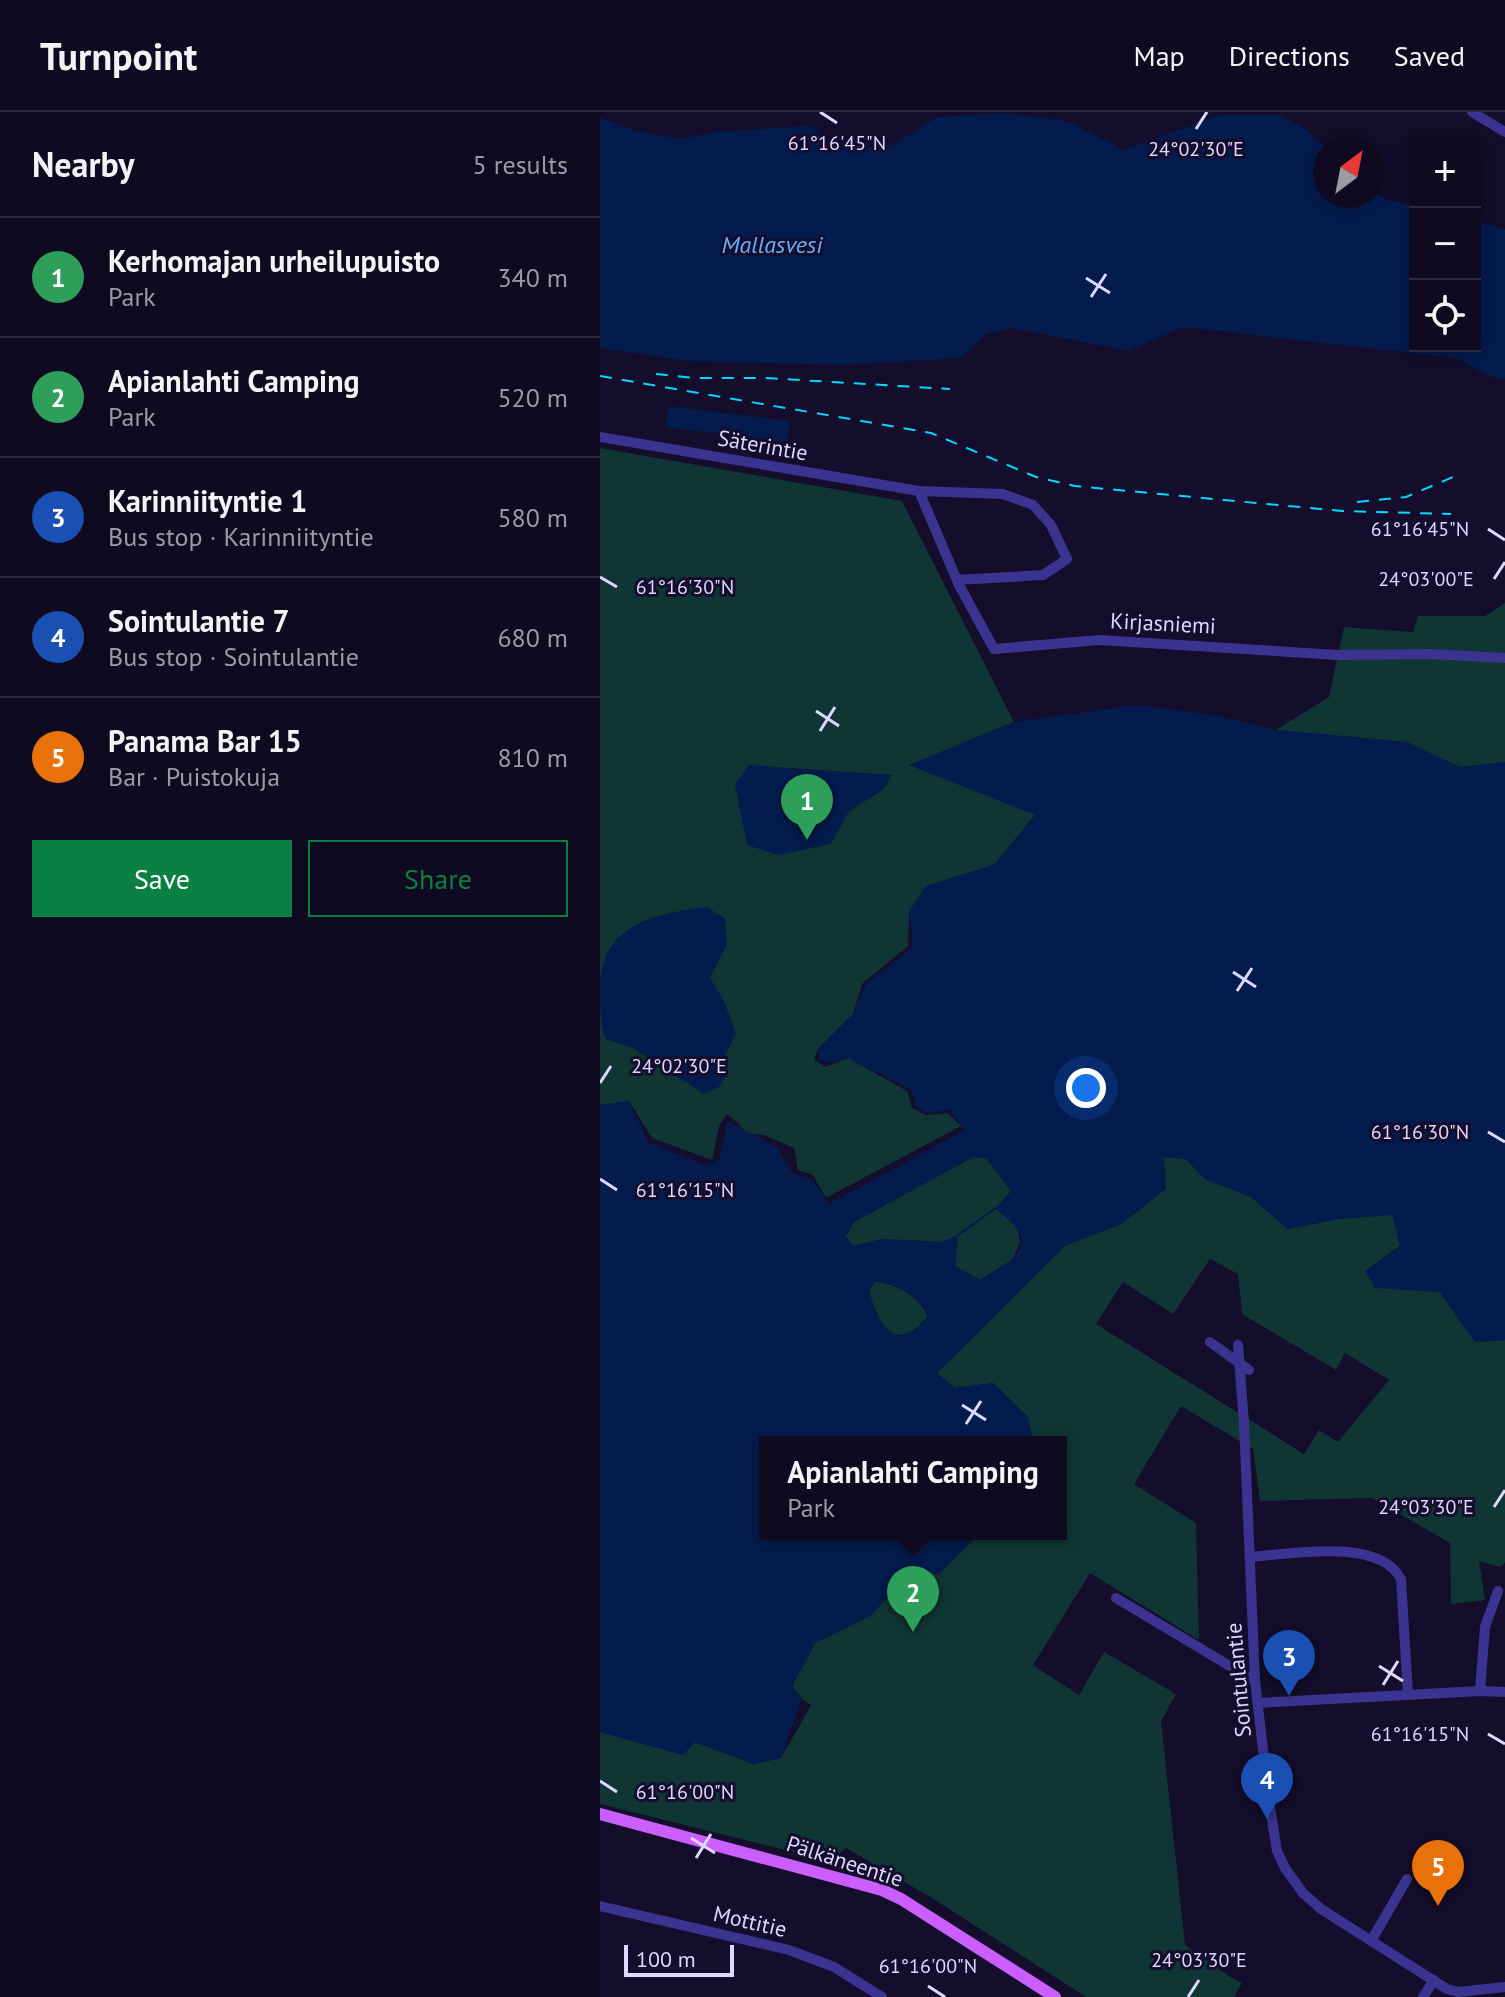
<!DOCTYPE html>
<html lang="en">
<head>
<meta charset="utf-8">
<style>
	:root { --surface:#0f0a20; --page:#1d182d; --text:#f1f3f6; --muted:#9b9aa5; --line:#2f2b3e; --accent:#0b8043 }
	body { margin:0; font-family:"PT Sans",sans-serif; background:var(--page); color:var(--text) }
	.controls { position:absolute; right:24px; top:24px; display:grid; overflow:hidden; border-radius:0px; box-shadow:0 4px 20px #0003 }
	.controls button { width:72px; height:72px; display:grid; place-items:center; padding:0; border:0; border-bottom:2px solid var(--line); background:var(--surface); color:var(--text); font:40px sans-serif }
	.compass { position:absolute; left:713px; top:24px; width:72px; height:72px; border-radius:50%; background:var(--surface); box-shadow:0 4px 20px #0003; rotate:32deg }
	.scale { position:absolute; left:24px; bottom:20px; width:110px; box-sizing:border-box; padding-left:8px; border:4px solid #ded7ff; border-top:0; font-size:22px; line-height:28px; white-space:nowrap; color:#ded7ff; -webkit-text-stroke:6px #140d2b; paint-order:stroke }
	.you { position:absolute; left:486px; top:976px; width:28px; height:28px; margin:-20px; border:6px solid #fff; border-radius:50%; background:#1a73e8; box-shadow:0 0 0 12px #1a73e833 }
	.badge { display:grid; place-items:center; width:52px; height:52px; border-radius:50%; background:var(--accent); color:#fff; font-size:26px; font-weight:700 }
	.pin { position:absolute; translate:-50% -66px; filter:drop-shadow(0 2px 4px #0008) }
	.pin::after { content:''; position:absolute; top:42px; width:28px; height:24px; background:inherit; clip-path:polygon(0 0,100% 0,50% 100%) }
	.popup { position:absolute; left:159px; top:1324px; width:308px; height:104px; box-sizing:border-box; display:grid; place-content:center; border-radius:0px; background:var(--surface); filter:drop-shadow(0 2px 6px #0005); font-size:26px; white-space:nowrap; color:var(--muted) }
	.popup b { font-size:30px; color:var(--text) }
	.popup::after { content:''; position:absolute; left:50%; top:100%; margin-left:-16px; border:16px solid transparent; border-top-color:var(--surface) }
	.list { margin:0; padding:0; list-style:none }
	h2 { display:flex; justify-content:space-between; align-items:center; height:104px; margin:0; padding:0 32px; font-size:34px }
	h2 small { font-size:26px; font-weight:400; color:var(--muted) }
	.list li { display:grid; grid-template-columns:52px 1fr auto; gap:24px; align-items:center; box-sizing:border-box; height:120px; padding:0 32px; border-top:2px solid var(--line) }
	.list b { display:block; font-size:30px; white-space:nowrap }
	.list p { margin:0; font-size:26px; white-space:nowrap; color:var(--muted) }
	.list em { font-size:26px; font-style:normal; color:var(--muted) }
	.actions { display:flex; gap:16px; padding:24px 32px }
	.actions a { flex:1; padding:18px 0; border:2px solid var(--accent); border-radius:0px; text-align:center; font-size:28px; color:var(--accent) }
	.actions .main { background:var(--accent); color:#fff }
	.icon { flex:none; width:44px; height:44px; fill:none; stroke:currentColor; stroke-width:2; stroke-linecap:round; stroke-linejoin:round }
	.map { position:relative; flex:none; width:905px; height:1885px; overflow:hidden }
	header { display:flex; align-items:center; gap:48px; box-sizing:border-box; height:112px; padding:0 40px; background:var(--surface); border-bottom:2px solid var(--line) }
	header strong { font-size:38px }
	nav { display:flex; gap:44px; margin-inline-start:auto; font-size:28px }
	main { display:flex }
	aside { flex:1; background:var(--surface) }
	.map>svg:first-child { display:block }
</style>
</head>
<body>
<header>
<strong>Turnpoint</strong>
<nav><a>Map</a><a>Directions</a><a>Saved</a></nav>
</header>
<main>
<aside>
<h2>Nearby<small>5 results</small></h2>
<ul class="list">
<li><span class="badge" style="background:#2e9e5b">1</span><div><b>Kerhomajan urheilupuisto</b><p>Park</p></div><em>340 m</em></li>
<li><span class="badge" style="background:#2e9e5b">2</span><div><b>Apianlahti Camping</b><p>Park</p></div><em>520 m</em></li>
<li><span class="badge" style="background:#1a4fb4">3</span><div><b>Karinniityntie 1</b><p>Bus stop · Karinniityntie</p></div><em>580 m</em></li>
<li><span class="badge" style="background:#1a4fb4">4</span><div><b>Sointulantie 7</b><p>Bus stop · Sointulantie</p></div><em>680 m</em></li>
<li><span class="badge" style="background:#e8710a">5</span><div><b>Panama Bar 15</b><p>Bar · Puistokuja</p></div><em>810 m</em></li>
</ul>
<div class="actions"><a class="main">Save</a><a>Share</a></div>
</aside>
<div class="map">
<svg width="905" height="1885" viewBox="0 0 905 1885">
	<rect width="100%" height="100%" fill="#140d2b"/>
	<path fill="#103535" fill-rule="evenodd" d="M0,336l302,53 112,221 -104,43 126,49 -42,51 -68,21 -17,26 -1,34 -46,38 -9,30 -35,35 -4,10 11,8 23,-9 59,33 5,17 14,7 22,-2 13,13 -135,72 -13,-23 -15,-5 -4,-22 -30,-13 -19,-1 -6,-10 -12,-10 -8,12 -7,34 -60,-22 -23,-37 -29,4z
		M905,491v159l-45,6 -54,-26 -130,-12 53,-33 15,-70 69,5 5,-16h67z
		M373,1045l14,1 24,33 9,52 -8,17 -32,20 -25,-14 3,-30 -16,6 -59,-3 -30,7 -8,-11 9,-13z
		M564,1045l22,2 19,20 46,18 37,32 50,-10 55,-5 7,32 -35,25 75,21 35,50 30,-2v222l-5,5 -21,-6 6,39 -34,4 -1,-61 -78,-45 -112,3 -7,-52 -72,-43 -47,78 62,39 3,117 -109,-67 -57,92 46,30 25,-43 72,42 -15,27 24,224 45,32 12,6 -8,14h-148l-154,-99 -86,-50 -16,13 -230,-57v-72l82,22 13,-12 58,22 28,-6 30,-53 -9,-6 -10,-13 23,-43 55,-27 37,-40 33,-3 39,-39h82v-92h-28l-5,-25 -35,-34 -38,5 -19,-15 130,-128 55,-21zM610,1147l28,15 4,40 94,56 9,-17 44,27 -51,62 -19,-12 -15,24 -208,-130 27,-42 50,32z
		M275,1169c22,4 43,14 53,35 -33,39 -48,11 -59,-24z"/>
	<path fill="#041b4d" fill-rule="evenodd" d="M405,1l63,8 57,29 94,-35h60l25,13 23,20 -2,48h48v-7l11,10 31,7v140h60v-125l30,8v150l-14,-2 -35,-19 -273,-31 -54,24 -118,-23 -24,6 -27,24 -119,7 -151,-4 -90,-13v-231l36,14 45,8 33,-7 96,-6 31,23 52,-4 44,-28z
		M68,294l122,15 -3,21 -122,-15z
		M536,593l77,10 63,15 131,12 53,25 45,-5v578l-30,2 -35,-50 -65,-4 -10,-17 35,-25 -8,-31 -54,4 -50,10 -37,-32 -46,-18 -19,-20 -22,-2 2,32 -45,35 -55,21 -129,128 18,15 38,-5 35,34 5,25h-268v92h214l-39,39 -33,3 -37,40 -55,27 -23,43 10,13 -21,59 -27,6 -59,-22 -12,13 -83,-23v-627l29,-4 19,41 58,24 13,-6 9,-39 49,26 15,26 20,6 17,25 136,-74 -16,-20 -23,3 -10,-7 -4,-16 -64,-32 -20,5 -9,-3 -1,-11 35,-35 14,-31 46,-36 -4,-35 17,-26 68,-21 41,-50 -126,-50 105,-43zM373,1045l14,2 24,32 -15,17c6,7 19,16 23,25 10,24 -24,38 -40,47l-24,-14 3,-31 -16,7 -59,-3 -30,7 -7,-10 8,-14zM275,1169c22,3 44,14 53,35 -33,40 -48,11 -59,-24z
		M149,653l143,10 -9,15 -34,21 -18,33 -53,11 -31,-10 -12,-61z
		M107,795l18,12 2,25 -17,34 14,23 12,32 -15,31 5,12 -7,11 -15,7 -71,-46 -27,-9c-6,-16 -6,-30 -6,-48 0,-66 51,-77 107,-84z"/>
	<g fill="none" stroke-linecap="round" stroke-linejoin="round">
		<path stroke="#041b4d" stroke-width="2" d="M358,1123l38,-27"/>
		<path stroke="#3b338f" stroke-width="10" d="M872,0l33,20
			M0,325l319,54 84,3 30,11 18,20 16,34 -24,16 -86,5
			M319,379l40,94 35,64 105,-9 239,15 92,-1 75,4
			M610,1230l39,28
			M638,1233l6,78 11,258 14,120 8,50 8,17 18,25 18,16 126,80 11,3 47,-5
			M650,1445c40,-3 129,-20 151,22l7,116
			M516,1486l139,83
			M880,1579l5,-64 13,-36
			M658,1591l222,-12 25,1
			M0,1794l189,44 45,17 48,30
			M771,1829l36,-62
			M823,1885l11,-17"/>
		<path stroke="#cb5eff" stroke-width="12" d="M0,1702l282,76 19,9 154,98"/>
		<path stroke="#03d9ff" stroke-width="2" stroke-dasharray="12 10" stroke-linecap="butt" d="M56,262l40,4h69l185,11
			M0,264l331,57 105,44 39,9 267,25 109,3
			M757,390l49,-5 47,-20"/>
	</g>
	<path fill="none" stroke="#ded7ff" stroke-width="3" d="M220,0l17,11M596,17l11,-17M486,166l24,15M491,185l15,-23M888,417l17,11M0,465l17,10M894,467l11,-17M216,599l23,15M220,619l15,-24M633,860l23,15M637,879l15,-23M0,971l11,-17M888,1020l17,10M0,1067l17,11M362,1293l24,15M366,1312l15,-23M894,1395l11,-17M779,1554l24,15M783,1573l15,-24M888,1622l17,10M0,1669l17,11M91,1726l24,15M96,1746l15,-24M328,1874l17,11M588,1885l11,-17"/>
	<g text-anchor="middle" stroke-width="6" stroke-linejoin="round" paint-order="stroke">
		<g font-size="22" fill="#ded7ff" stroke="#140d2b">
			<text transform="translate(163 333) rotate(10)" y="8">Säterintie</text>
			<text transform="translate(563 511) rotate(3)" y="8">Kirjasniemi</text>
			<text transform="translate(638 1568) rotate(-95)" y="8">Sointulantie</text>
			<text transform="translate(245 1749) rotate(18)" y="8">Pälkäneentie</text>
			<text transform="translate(150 1809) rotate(13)" y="8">Mottitie</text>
		</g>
		<g font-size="24" font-style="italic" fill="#65b0ff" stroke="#140d2b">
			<text x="172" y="141">Mallasvesi</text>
		</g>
	</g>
	<g font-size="20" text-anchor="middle" fill="#ded7ff" stroke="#140d2b" stroke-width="6" stroke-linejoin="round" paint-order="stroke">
		<text x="237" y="38">61°16'45"N</text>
		<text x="596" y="44">24°02'30"E</text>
		<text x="820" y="424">61°16'45"N</text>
		<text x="826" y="474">24°03'00"E</text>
		<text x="85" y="482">61°16'30"N</text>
		<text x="79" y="961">24°02'30"E</text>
		<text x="820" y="1027">61°16'30"N</text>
		<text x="85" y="1085">61°16'15"N</text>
		<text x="826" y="1402">24°03'30"E</text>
		<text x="820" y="1629">61°16'15"N</text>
		<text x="85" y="1687">61°16'00"N</text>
		<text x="599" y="1855">24°03'30"E</text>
		<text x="328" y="1861">61°16'00"N</text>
	</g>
</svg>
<div class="controls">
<button>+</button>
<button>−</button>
<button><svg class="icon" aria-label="locate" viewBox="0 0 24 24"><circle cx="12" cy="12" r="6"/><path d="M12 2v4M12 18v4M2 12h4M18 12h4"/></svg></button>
</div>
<svg class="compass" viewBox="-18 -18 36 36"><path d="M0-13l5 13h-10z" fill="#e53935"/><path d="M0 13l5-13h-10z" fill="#9b9aa5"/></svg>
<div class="scale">100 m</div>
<div class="you"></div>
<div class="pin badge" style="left:207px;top:728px;background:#2e9e5b">1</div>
<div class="pin badge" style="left:313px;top:1520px;background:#2e9e5b">2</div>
<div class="popup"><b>Apianlahti Camping</b>Park</div>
<div class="pin badge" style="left:689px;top:1584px;background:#1a4fb4">3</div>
<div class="pin badge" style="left:667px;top:1707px;background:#1a4fb4">4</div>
<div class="pin badge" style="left:838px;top:1794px;background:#e8710a">5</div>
</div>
</main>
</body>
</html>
